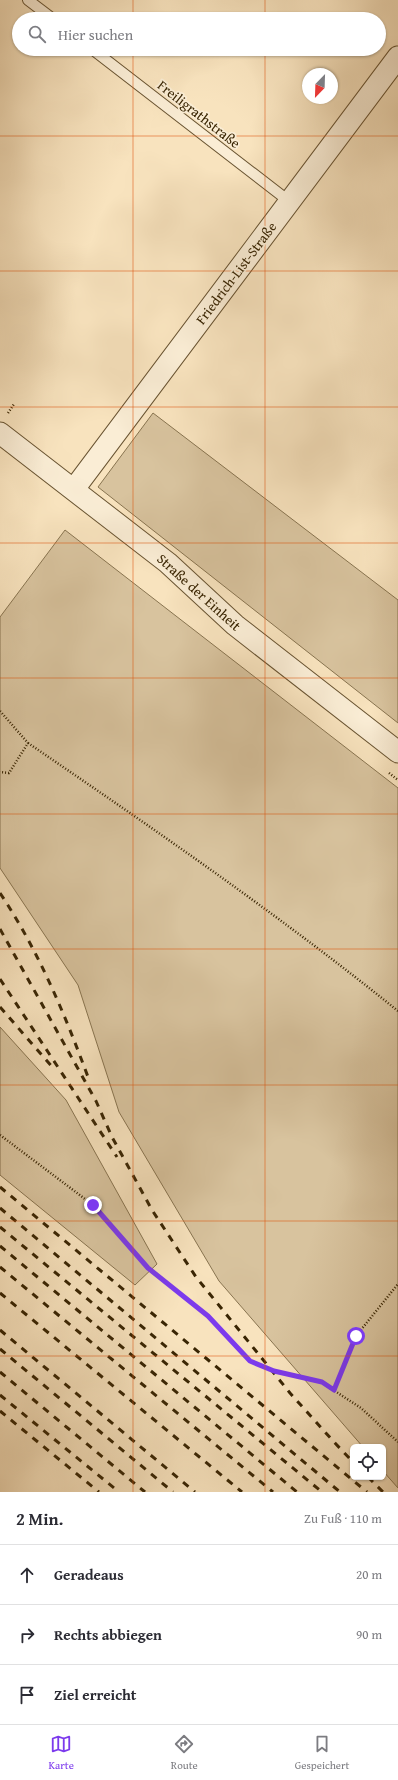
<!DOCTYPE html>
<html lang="de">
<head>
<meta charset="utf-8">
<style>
	:root { --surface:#fff; --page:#f2f2f3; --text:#2b2b33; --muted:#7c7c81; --line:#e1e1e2; --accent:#7c3aed }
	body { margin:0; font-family:"Gentium Book Plus",serif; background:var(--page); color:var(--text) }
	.controls { position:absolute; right:12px; bottom:12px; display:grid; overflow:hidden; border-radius:6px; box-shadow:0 1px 3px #0004 }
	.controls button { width:36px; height:36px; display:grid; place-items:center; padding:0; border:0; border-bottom:1px solid var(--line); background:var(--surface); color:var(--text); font:20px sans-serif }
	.compass { position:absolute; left:302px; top:68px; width:36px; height:36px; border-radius:50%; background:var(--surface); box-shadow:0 1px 3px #0004; rotate:203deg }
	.stop { position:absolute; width:12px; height:12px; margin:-9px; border:3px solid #7c3aed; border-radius:50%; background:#fff }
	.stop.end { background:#7c3aed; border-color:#fff; box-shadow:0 1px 4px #0008 }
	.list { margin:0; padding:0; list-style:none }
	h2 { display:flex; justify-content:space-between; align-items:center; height:52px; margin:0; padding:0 16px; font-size:17px }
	h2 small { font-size:13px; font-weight:400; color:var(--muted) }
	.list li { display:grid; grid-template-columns:26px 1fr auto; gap:12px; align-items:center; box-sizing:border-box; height:60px; padding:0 16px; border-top:1px solid var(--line) }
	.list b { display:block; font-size:15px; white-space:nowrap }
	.list em { font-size:13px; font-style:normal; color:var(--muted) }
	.icon { flex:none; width:22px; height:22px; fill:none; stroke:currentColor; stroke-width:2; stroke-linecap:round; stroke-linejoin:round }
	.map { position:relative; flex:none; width:398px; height:1492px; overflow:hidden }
	.search { position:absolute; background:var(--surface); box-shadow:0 1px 3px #0004; left:12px; right:12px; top:12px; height:44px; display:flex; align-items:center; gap:10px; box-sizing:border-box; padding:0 14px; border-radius:22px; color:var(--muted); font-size:15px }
	.sheet { height:232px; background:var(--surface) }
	nav { display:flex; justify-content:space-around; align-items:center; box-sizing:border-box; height:56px; border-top:1px solid var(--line); background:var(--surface); font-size:11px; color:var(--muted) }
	nav a { display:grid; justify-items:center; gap:2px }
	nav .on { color:var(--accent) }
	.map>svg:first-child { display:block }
</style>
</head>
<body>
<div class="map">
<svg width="398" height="1492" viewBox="0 0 398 1492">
	<rect width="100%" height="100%" fill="#f8e3be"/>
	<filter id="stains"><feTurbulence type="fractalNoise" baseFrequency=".005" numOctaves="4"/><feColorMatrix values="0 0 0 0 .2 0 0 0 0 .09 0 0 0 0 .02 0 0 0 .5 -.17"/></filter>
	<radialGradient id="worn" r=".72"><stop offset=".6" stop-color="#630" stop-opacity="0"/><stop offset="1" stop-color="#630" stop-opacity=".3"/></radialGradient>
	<path fill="#d8c39e" stroke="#887450" d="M153,413l245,187v123l-300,-236z
		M65,530l333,258v700l-15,-17v-24h-20l-144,-166 -100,-169 -41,-127 -78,-117v-251z
		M0,1027l66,73 91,164 -22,21 -135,-110z"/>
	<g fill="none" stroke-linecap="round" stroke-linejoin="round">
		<defs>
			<path id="lane" d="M28,0l25,19
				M92,49l198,153"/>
			<path id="street" d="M0,433l168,130 67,62 163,127
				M74,489l324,-432"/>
		</defs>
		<use href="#lane" stroke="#695432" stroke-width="12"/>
		<use href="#street" stroke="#695432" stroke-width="23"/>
		<path stroke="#392503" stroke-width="2.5" stroke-dasharray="1 2" stroke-linecap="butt" d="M8,413l6,-9
			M0,711l28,32 -19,30 -9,-1
			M28,743c126,86 251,172 370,268
			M389,773l9,7
			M0,1135l93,70 55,63 60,48 42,45 24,10 47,11 40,26 37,34
			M334,1390l22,-54 42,-52"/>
		<use href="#lane" stroke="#faedd5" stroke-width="10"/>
		<use href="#street" stroke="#faedd5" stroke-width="21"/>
		<path stroke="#392503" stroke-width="3" stroke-dasharray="7 7" stroke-linecap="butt" d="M0,893c38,57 64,119 88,184
			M0,929l96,172 16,36 40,73 44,67 94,116 44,49 19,20
			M0,979l117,178
			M0,1007l54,62
			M0,1187l367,305
			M0,1208l340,284
			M0,1227l322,265
			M0,1246l297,246
			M0,1267l273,225
			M0,1293l242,199
			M0,1330l195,162
			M0,1349l173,143
			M0,1372l145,120
			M0,1395l119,97
			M0,1411l99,81
			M368,1477l15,15"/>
	</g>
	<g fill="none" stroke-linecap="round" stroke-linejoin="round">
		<path stroke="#7c3aed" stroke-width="5" d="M93,1205l55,63 60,48 42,45 24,10 48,11 12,8 22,-54"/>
	</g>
	<path fill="none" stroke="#df560c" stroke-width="1" stroke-opacity="0.55" d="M133,0v19M265,0v19M133,49v1443M265,49v1443M0,136h398M0,271h398M0,407h398M0,543h398M0,678h398M0,814h398M0,949h398M0,1085h398M0,1221h398M0,1356h398"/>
	<g text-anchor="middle" stroke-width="3.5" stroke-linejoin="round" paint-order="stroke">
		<g font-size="14" fill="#392503" stroke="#faedd5">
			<text transform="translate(199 114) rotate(38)" y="5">Freiligrathstraße</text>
			<text transform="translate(236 273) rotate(-53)" y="5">Friedrich-List-Straße</text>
			<text transform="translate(199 592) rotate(42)" y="5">Straße der Einheit</text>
		</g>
	</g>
	<rect width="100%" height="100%" filter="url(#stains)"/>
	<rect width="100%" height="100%" fill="url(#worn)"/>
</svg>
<div class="controls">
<button><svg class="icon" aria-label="locate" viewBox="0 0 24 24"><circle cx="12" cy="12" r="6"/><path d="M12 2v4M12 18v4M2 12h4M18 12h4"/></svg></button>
</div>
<svg class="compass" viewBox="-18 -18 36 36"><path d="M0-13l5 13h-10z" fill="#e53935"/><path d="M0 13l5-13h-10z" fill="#7c7c81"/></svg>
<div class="stop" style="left:356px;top:1336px"></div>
<div class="stop end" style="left:93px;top:1205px"></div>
<div class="search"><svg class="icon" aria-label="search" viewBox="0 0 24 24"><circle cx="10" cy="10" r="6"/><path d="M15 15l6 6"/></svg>Hier suchen</div>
</div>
<section class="sheet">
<h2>2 Min.<small>Zu Fuß · 110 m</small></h2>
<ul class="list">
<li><svg class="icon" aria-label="ahead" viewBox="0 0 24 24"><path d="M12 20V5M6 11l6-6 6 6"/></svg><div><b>Geradeaus</b></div><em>20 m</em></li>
<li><svg class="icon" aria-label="right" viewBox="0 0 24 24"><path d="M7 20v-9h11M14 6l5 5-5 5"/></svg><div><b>Rechts abbiegen</b></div><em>90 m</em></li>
<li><svg class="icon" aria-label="arrive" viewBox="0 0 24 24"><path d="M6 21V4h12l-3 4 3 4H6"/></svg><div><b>Ziel erreicht</b></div></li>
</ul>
</section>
<nav>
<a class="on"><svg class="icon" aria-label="map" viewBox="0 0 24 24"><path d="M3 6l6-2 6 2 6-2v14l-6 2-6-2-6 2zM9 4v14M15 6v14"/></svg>Karte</a>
<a><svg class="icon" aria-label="directions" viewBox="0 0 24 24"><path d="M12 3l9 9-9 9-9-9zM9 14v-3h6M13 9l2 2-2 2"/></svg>Route</a>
<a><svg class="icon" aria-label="saved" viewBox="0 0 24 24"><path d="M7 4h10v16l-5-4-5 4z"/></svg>Gespeichert</a>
</nav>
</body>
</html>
